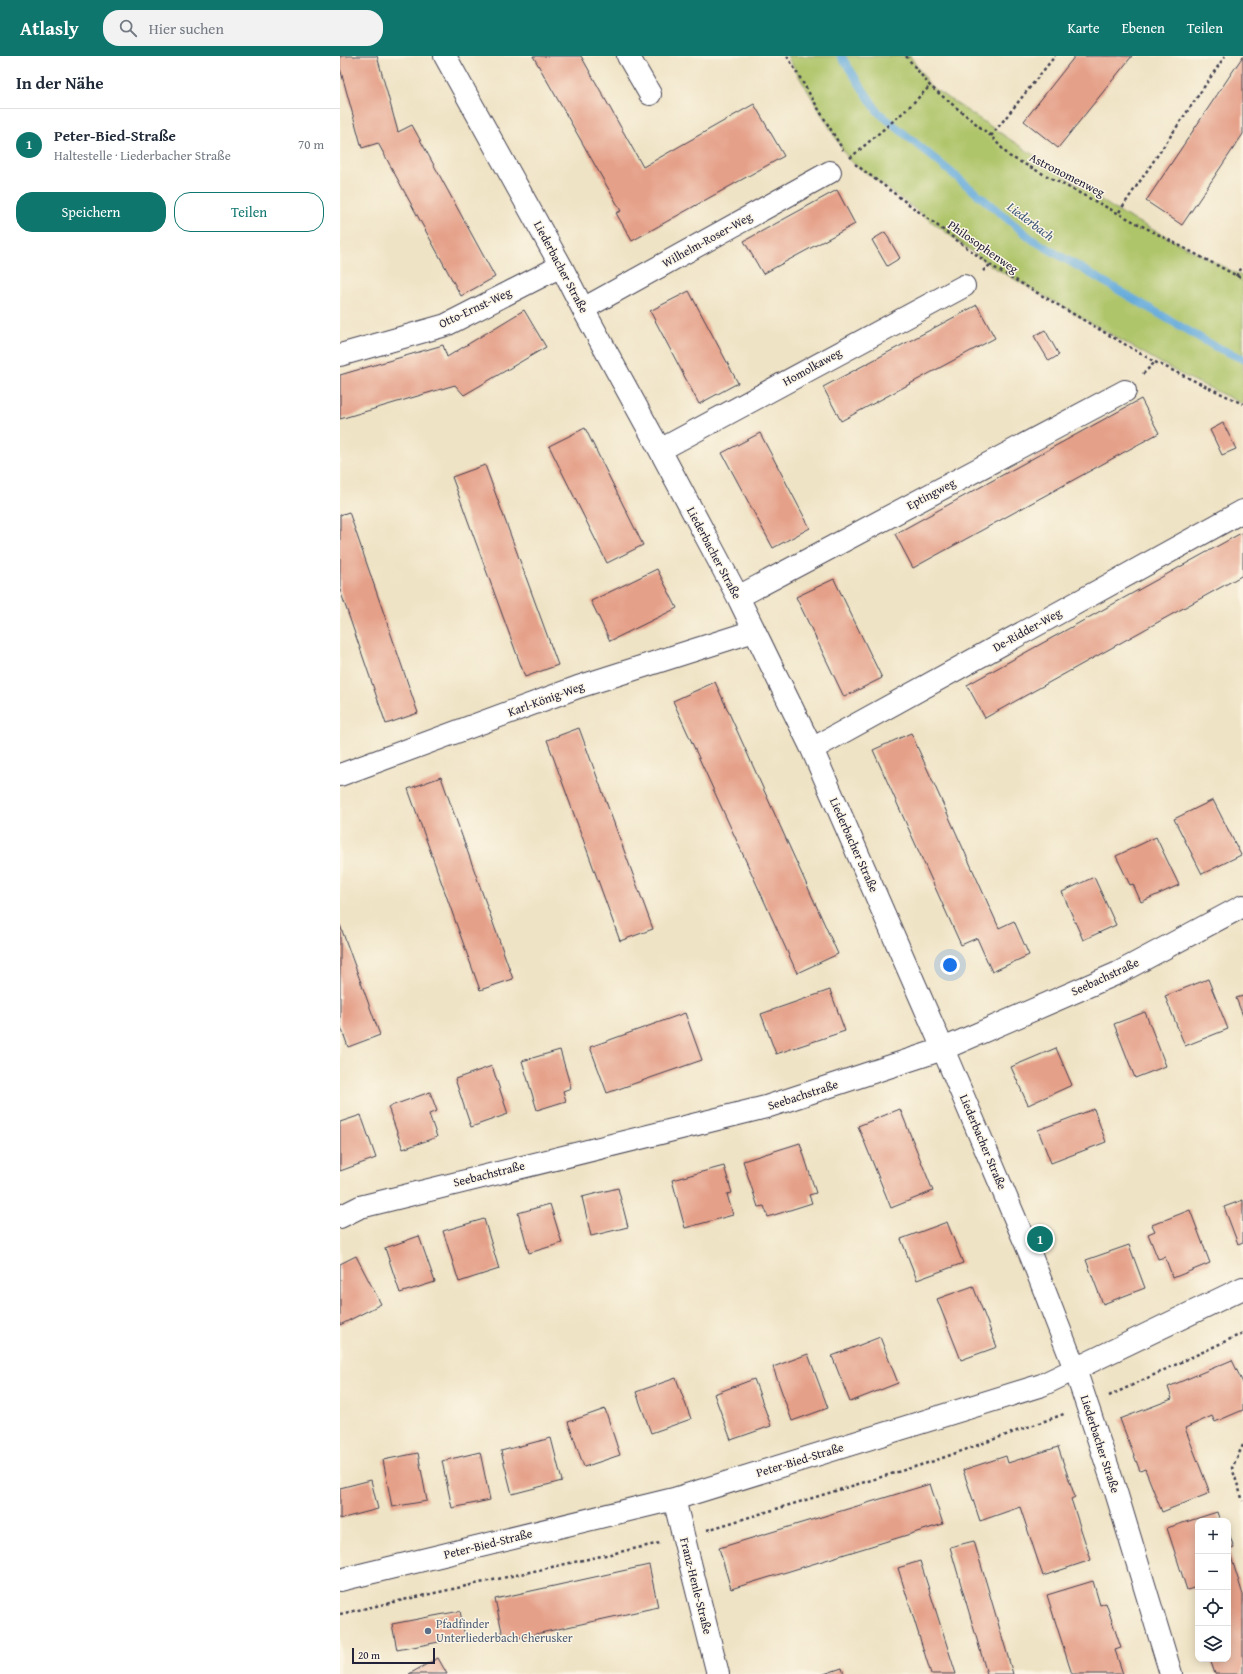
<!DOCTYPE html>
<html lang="de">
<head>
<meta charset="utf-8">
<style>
	:root { --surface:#fff; --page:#f2f2f3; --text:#1f2937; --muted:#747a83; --line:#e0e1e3; --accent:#0f766e }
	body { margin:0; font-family:"Gentium Book Plus",serif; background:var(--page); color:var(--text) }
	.controls { position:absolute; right:12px; bottom:12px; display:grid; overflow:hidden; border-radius:8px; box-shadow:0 2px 10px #0003 }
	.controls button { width:36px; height:36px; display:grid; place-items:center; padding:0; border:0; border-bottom:1px solid var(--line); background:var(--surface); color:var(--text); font:20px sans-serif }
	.scale { position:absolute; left:12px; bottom:10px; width:83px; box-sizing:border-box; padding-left:4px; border:2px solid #22223b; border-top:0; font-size:11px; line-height:14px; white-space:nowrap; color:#22223b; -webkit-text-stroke:3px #fcf5e5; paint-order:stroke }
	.you { position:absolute; left:610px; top:909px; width:14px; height:14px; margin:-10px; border:3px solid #fff; border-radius:50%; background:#1a73e8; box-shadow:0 0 0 6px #1a73e833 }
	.badge { display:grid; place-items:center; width:26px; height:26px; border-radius:50%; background:var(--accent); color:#fff; font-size:13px; font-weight:700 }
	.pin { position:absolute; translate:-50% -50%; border:2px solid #fff; box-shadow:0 1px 4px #0006 }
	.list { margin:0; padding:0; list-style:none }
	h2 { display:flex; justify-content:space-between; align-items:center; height:52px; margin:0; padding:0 16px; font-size:17px }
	h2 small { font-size:13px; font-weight:400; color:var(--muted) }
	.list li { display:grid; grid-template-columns:26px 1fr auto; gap:12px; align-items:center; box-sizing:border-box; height:72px; padding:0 16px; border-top:1px solid var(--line) }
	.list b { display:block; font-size:15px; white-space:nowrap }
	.list p { margin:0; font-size:13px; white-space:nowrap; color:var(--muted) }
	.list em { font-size:13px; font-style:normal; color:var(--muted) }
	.actions { display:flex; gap:8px; padding:12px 16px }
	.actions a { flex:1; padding:9px 0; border:1px solid var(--accent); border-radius:16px; text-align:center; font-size:14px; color:var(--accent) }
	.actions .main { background:var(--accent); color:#fff }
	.icon { flex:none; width:22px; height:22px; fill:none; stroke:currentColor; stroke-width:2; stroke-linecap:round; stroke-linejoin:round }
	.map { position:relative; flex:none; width:903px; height:1618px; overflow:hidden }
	header { display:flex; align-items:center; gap:24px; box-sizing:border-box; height:56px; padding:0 20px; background:var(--accent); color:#fff }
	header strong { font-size:19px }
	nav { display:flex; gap:22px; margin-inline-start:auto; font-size:14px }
	.search { width:280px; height:36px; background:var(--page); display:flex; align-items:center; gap:10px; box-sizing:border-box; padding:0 14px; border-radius:16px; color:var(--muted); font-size:15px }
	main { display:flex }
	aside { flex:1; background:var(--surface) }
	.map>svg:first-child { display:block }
</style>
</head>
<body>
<header>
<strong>Atlasly</strong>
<div class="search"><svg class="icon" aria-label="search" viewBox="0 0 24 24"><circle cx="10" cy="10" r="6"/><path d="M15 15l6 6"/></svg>Hier suchen</div>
<nav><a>Karte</a><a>Ebenen</a><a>Teilen</a></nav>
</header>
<main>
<aside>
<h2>In der Nähe<small></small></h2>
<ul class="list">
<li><span class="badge">1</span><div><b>Peter-Bied-Straße</b><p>Haltestelle · Liederbacher Straße</p></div><em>70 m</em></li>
</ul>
<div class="actions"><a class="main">Speichern</a><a>Teilen</a></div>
</aside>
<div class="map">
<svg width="903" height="1618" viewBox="0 0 903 1618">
	<rect width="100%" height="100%" fill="#fcf5e5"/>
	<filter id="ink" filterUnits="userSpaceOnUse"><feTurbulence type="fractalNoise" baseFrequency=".025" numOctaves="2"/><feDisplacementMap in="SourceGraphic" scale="8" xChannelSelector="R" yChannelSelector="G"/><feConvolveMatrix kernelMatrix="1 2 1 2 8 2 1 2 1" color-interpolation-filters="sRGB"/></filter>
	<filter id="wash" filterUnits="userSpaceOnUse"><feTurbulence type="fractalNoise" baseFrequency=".012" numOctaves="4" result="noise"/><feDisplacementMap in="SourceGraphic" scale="16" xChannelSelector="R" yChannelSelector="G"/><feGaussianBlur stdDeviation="0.9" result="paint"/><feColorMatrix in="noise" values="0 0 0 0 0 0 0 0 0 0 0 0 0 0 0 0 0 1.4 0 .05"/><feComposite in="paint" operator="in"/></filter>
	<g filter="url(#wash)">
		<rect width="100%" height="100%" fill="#efe3c5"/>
		<path fill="#afc56a" stroke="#687452" d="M447,0h123l20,30 189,126 124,65v127l-63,-30 -190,-109 -141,-105z"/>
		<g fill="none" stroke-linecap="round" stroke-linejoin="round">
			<path stroke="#65abdb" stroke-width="8" d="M501,0l37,56 155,128 181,106 29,13"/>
		</g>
		<g id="blocks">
			<path fill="#e5a089" d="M0,0h37l21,76 14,-7 83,152 -34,19 -83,-153 -16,5 -22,-80z
				M193,0h48l62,111 111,-63 30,52 -152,85 -16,-28 5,-2z
				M735,0h57l-74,92 -34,-27z
				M903,0v78l-61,91 -36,-24z
				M497,134l18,34 -92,50 -19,-33z
				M545,176l15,26 -13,8 -15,-26z
				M349,235l49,92 -39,21 -49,-93z
				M637,249l18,33 -154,83 -18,-34z
				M184,254l22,37 -82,48 -9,-10 -115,34v-44l103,-30 4,12z
				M705,274l14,25 -10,6 -15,-25z
				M801,343l18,34 -246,135 -18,-34z
				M883,367l13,26 -14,6 -12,-25z
				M245,372l58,117 -36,18 -58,-117z
				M420,377l50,95 -37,20 -51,-95z
				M145,409l73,200 -33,12 -73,-200z
				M9,456l69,201 -32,11 -46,-134v-75z
				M903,476v43l-258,143 -18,-33z
				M317,513l20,39 -67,33 -19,-40z
				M494,523l48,99 -38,19 -48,-100z
				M375,626l123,272 -41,19 -124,-272z
				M239,672l74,201 -33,12 -73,-201z
				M571,677l88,195 15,-7 15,34 -37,17 -15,-34 -16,7 -88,-195z
				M101,721l72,202 -33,11 -72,-201z
				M873,744l28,55 -39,19 -28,-55z
				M816,781l23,48 -38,17 -8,-18 -3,1 -14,-29z
				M754,821l22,48 -33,15 -21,-48z
				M0,869l40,110 -32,12 -8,-23z
				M868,923l20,50 -43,17 -20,-50z
				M490,934l15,41 -69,23 -15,-40z
				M903,940v20l-7,-18z
				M805,956l21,54 -31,12 -21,-54z
				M345,957l17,47 -95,33 -17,-46z
				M716,992l16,37 -44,20 -17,-38z
				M220,994l11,38 -8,3 3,10 -29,9 -15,-49z
				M152,1010l16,48 -37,13 -16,-48z
				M90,1036l7,19 -8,3 8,23 -34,12 -15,-42z
				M560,1053l33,82 -42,17 -33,-82z
				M754,1053l12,33 -55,21 -13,-33z
				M21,1059l15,43 -36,13v-49z
				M460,1087l16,50 -7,2 3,8 -44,14 -4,-11 -6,1 -15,-46z
				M384,1110l8,27 -5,1 6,21 -48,13 -13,-48z
				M278,1132l10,39 -37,9 -9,-39z
				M903,1144v42l-5,2 -14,-37z
				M210,1148l12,39 -33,10 -11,-40z
				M850,1154l20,53 -37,15 -8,-21 -7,2 -10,-25 7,-3 -3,-6z
				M144,1163l15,50 -40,13 -16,-51z
				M607,1166l16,41 -46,17 -16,-41z
				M79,1180l16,46 -35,11 -15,-45z
				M789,1189l16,43 -42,16 -17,-44z
				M16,1200l25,48 -41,21v-61z
				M633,1230l24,61 -36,13 -24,-61z
				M540,1281l18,46 -48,19 -18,-46z
				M468,1298l20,54 -36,13 -19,-54z
				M892,1304l11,23v27l-28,12 -3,-6 -27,12 25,65 -48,19 -17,-43 -5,2 -20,-52 52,-20 -4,-12z
				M336,1322l15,41 -40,14 -15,-41z
				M414,1323l17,47 -40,14 -17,-46z
				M265,1353l15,46 -36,12 -16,-45z
				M211,1382l11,43 -50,13 -11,-43z
				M718,1391l17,50 -4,2 20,61 -48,16 -23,-69 -40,14 -17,-51 43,-14 2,7z
				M140,1396l10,48 -38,8 -10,-47z
				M78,1397l9,48 -35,6 -9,-47z
				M31,1424l7,29 -38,10v-31z
				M590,1428l13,40 -212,65 -12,-41z
				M877,1456l3,9h-22v79l-4,-12 -7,2 -20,-62z
				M888,1474l6,18 -5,2 14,45v79h-28l-5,-15h18z
				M634,1485l39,133h-26l-37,-127z
				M580,1505l36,113h-25l-33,-106z
				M309,1509l9,42 -154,34 -9,-42z
				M753,1525l7,24 6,-2 15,45 -6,2 8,24h-51l-3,-9 -22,-70z
				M120,1555l5,26 -68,13 -5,-26z
				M98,1602l9,16h-38z
				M502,1612l2,6h-20z"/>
		</g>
	</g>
	<g filter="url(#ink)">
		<use href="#blocks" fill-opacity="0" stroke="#413f50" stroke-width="1"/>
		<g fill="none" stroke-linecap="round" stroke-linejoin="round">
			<defs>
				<path id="minor" d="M105,0l116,210 22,43 77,141 78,147 74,152 131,300 88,207 44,113 41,123 55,182
					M288,0l22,38
					M243,253l247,-137
					M0,299l106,-30 115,-59
					M320,394l304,-164
					M398,541l387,-206
					M472,693l431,-238
					M0,719l238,-88 176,-56
					M0,1161l20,-10 406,-100 177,-58 175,-76 125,-67
					M334,1443l44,175
					M0,1524l334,-81 368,-114 201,-97"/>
			</defs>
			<use href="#minor" stroke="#413f50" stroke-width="24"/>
			<path stroke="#413f50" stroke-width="2.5" stroke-dasharray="3 3" stroke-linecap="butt" d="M447,0l56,94
				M566,0l24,30 61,50 18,20 234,123
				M651,80l64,-80
				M510,102l56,-48 24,-24
				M515,108l135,101 165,97 88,42
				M779,156l106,-156
				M643,215l7,-6
				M896,220l7,-10
				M803,318l12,-12
				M769,1340l134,-63
				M903,1389l-11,23 11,33
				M367,1474l227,-69 130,-47
				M0,1558l320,-71"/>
			<use href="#minor" stroke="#fff" stroke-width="22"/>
		</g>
	</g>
	<circle fill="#5c6f8a" stroke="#fcf5e5" stroke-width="1.5" cx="88" cy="1575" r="4"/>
	<g text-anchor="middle" stroke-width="3" stroke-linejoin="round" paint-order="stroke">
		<g font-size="12" fill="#22223b" stroke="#fcf5e5">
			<text transform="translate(727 119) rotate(27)" y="4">Astronomenweg</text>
			<text transform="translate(367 184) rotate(-29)" y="4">Wilhelm-Roser-Weg</text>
			<text transform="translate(643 191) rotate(35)" y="4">Philosophenweg</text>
			<text transform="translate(221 211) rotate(62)" y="4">Liederbacher Straße</text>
			<text transform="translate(135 252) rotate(-25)" y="4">Otto-Ernst-Weg</text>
			<text transform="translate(472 311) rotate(-29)" y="4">Homolkaweg</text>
			<text transform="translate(591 438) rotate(-28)" y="4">Eptingweg</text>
			<text transform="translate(374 497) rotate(62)" y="4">Liederbacher Straße</text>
			<text transform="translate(687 574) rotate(-29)" y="4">De-Ridder-Weg</text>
			<text transform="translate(206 643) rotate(-20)" y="4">Karl-König-Weg</text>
			<text transform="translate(514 789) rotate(66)" y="4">Liederbacher Straße</text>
			<text transform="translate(765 921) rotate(-25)" y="4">Seebachstraße</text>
			<text transform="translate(463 1039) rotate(-18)" y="4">Seebachstraße</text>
			<text transform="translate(643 1086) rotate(67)" y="4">Liederbacher Straße</text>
			<text transform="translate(149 1118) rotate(-14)" y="4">Seebachstraße</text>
			<text transform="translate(760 1388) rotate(72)" y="4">Liederbacher Straße</text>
			<text transform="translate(460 1404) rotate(-17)" y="4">Peter-Bied-Straße</text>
			<text transform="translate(148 1488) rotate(-14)" y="4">Peter-Bied-Straße</text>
			<text transform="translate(356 1530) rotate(76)" y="4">Franz-Henle-Straße</text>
		</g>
		<g font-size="12" fill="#4e5e75" stroke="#fcf5e5" text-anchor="start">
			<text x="96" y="1572">Pfadfinder<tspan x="96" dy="14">Unterliederbach Cherusker</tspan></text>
		</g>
		<g font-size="13" font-style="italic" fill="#3d597b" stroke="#fcf5e5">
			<text transform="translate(691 165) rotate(37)" y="5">Liederbach</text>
		</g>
	</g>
</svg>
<div class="controls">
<button>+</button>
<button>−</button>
<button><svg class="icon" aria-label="locate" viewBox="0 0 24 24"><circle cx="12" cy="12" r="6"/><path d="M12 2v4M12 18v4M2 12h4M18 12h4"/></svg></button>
<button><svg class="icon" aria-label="layers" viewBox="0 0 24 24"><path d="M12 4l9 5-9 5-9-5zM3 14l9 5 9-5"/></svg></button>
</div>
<div class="scale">20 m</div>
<div class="you"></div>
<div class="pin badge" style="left:700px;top:1183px">1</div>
</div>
</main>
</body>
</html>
